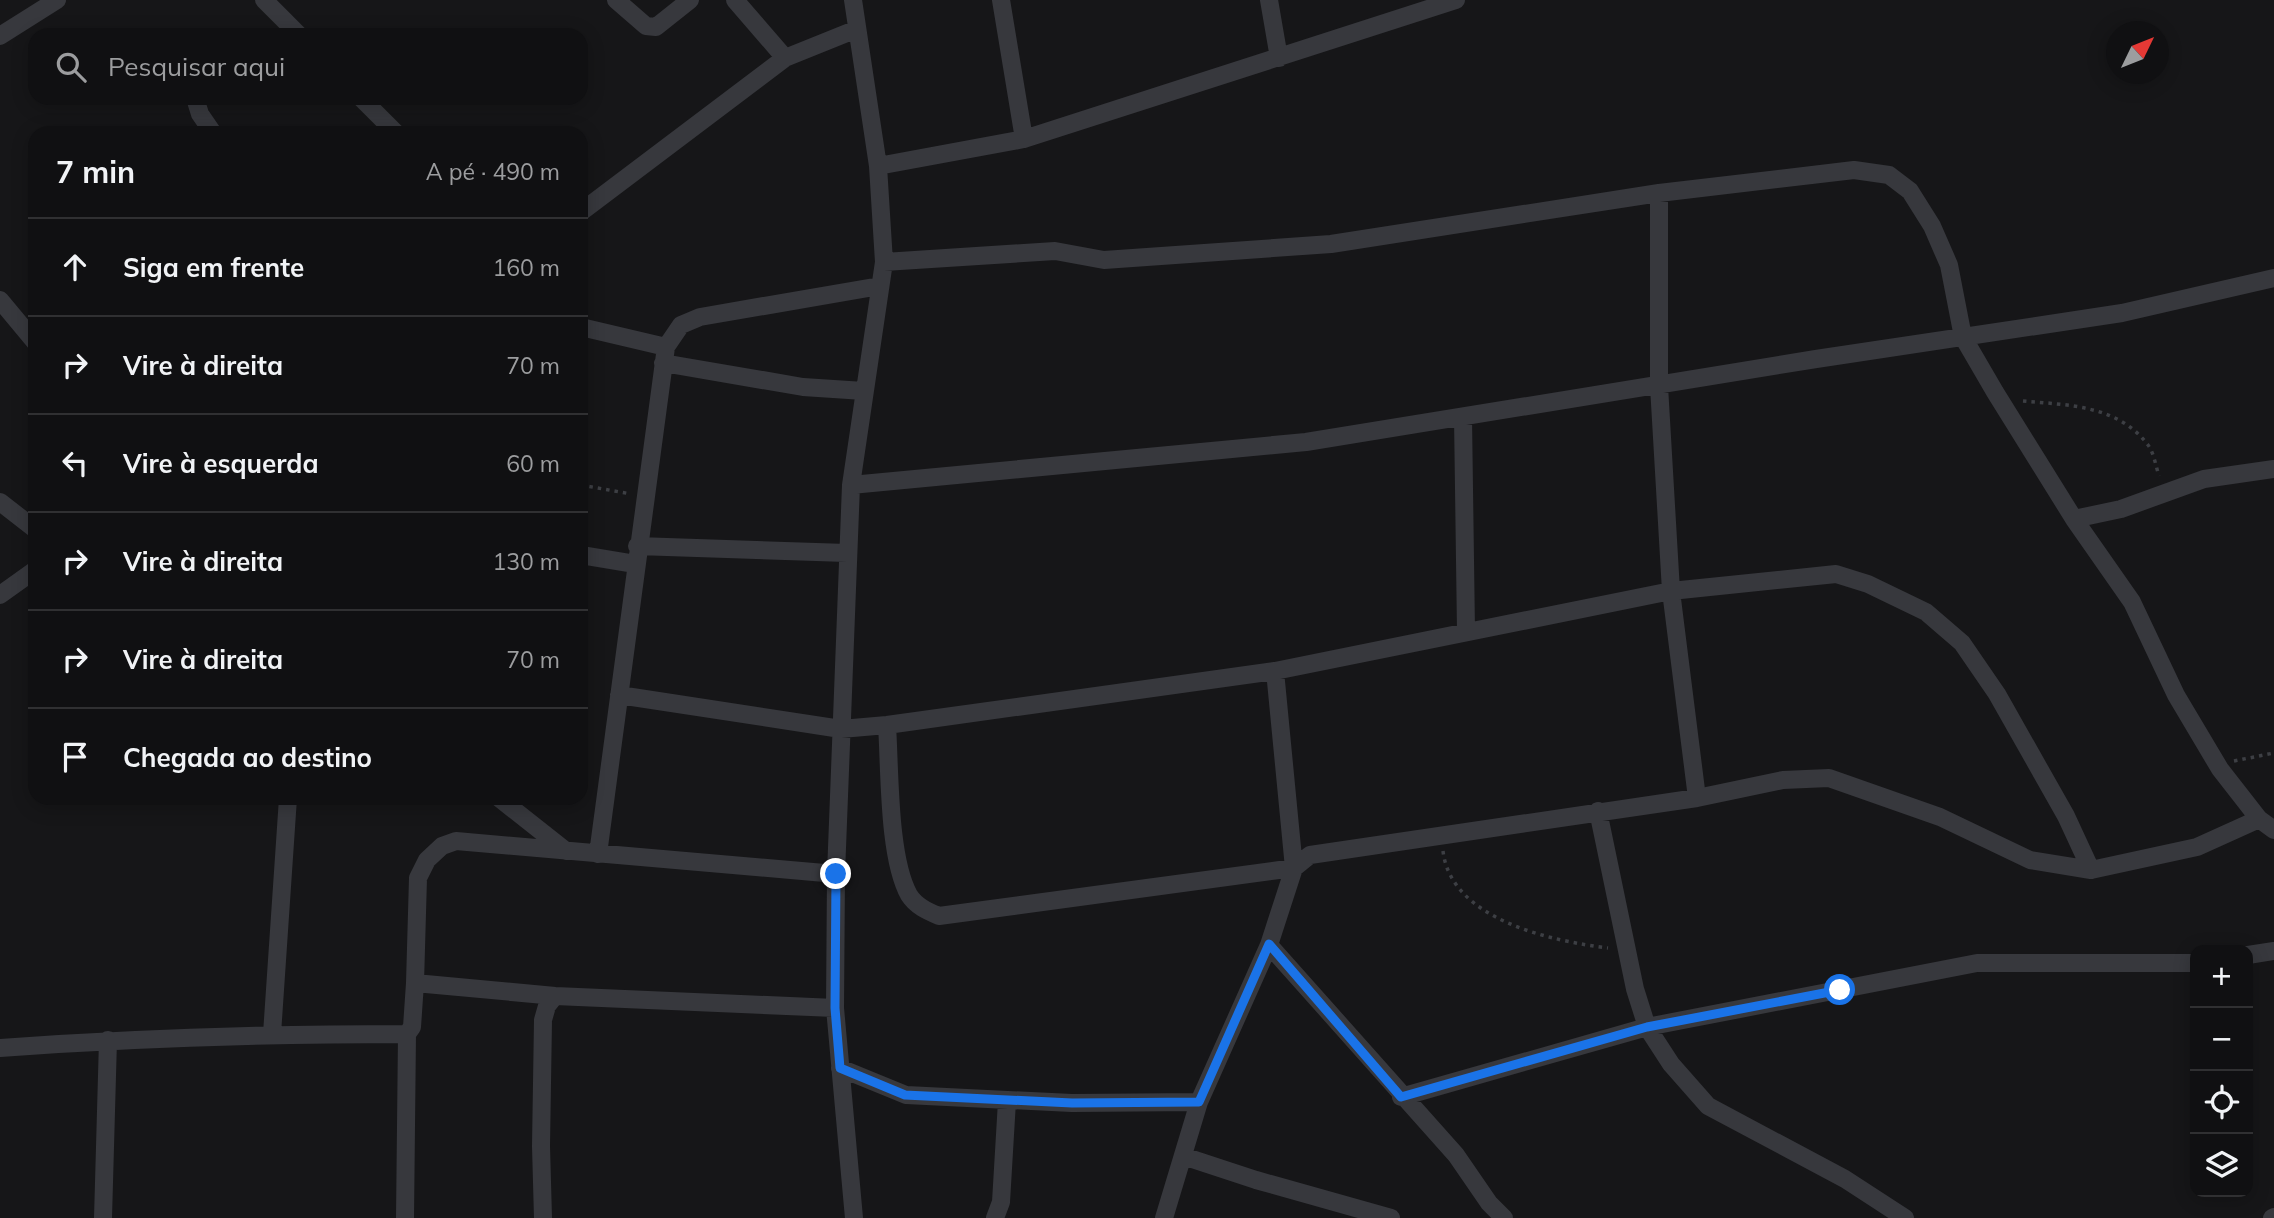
<!DOCTYPE html>
<html lang="pt">
<head>
<meta charset="utf-8">
<style>
	:root { --surface:#101012; --page:#1e1e20; --text:#f1f3f6; --muted:#9c9d9f; --line:#303032 }
	body { margin:0; font-family:Mulish,sans-serif; background:var(--page); color:var(--text) }
	.controls { position:absolute; right:21px; bottom:21px; display:grid; overflow:hidden; border-radius:14px; box-shadow:0 4px 18px #0003 }
	.controls button { width:63px; height:63px; display:grid; place-items:center; padding:0; border:0; border-bottom:2px solid var(--line); background:var(--surface); color:var(--text); font:35px sans-serif }
	.compass { position:absolute; left:2106px; top:21px; width:63px; height:63px; border-radius:50%; background:var(--surface); box-shadow:0 4px 18px #0003; rotate:47deg }
	.stop { position:absolute; width:21px; height:21px; margin:-16px; border:5px solid #1a73e8; border-radius:50%; background:#fff }
	.stop.end { background:#1a73e8; border-color:#fff; box-shadow:0 2px 7px #0008 }
	.list { margin:0; padding:0; list-style:none }
	h2 { display:flex; justify-content:space-between; align-items:center; height:91px; margin:0; padding:0 28px; font-size:30px }
	h2 small { font-size:23px; font-weight:400; color:var(--muted) }
	.list li { display:grid; grid-template-columns:46px 1fr auto; gap:21px; align-items:center; box-sizing:border-box; height:98px; padding:0 28px; border-top:2px solid var(--line) }
	.list b { display:block; font-size:26px; white-space:nowrap }
	.list em { font-size:23px; font-style:normal; color:var(--muted) }
	.icon { flex:none; width:38px; height:38px; fill:none; stroke:currentColor; stroke-width:2; stroke-linecap:round; stroke-linejoin:round }
	.map { position:relative; flex:none; width:2274px; height:1218px; overflow:hidden }
	.search { position:absolute; background:var(--surface); box-shadow:0 4px 18px #0003; left:28px; top:28px; width:560px; height:77px; display:flex; align-items:center; gap:18px; box-sizing:border-box; padding:0 24px; border-radius:21px; color:var(--muted); font-size:26px }
	.panel { position:absolute; background:var(--surface); box-shadow:0 4px 18px #0003; left:28px; top:126px; width:560px; height:679px; border-radius:21px }
	.map>svg:first-child { display:block }
</style>
</head>
<body>
<div class="map">
<svg width="2274" height="1218" viewBox="0 0 2274 1218">
	<rect width="100%" height="100%" fill="#161618"/>
	<g fill="none" stroke-linecap="round" stroke-linejoin="round">
		<path stroke="#3d3f44" stroke-width="3.5" stroke-dasharray="3.5 5" stroke-linecap="butt" d="M2023,401c45,4 95,4 125,44 6,8 8,22 11,31
			M581,485l50,9
			M2234,761l40,-8
			M1443,851c8,69 109,90 165,97"/>
		<path stroke="#37383d" stroke-width="18" d="M264,0l35,35
			M616,0l30,26 10,1 34,-27
			M735,0l50,58
			M853,0l25,166 6,96 -33,223 -15,389 -1,134 19,210
			M1001,0l23,139
			M1269,0l10,58
			M0,36l57,-36
			M195,98l5,16 13,19
			M361,98l35,35
			M878,166l146,-27 432,-139
			M1659,193v193l12,205 26,207
			M581,212l204,-154 72,-29
			M884,262l171,-11 49,9 227,-16 328,-51 195,-23 35,5 21,16 22,35 17,39 14,72 32,55 79,127 58,83 44,93 44,74 39,50 15,11
			M0,300l35,42
			M581,327l85,20
			M663,363l140,24 61,4
			M1463,417l3,214
			M851,485l455,-43 510,-83 306,-46 152,-35
			M0,502l35,27
			M2074,519l47,-10 83,-30 70,-10
			M637,546l210,7
			M581,555l54,9
			M0,595l35,-25
			M619,695l222,34 46,-4 388,-54 396,-80 165,-17 32,10 58,28 36,31 35,51 69,122 25,54
			M887,725c3,45 1,132 22,170 7,11 18,16 30,21l355,-48 16,-13 387,-57 86,-18 46,-2 111,39 90,43 61,10 106,-23 62,-28
			M499,798l67,53
			M1598,811l37,178 12,38 24,37 37,42 137,73 60,39
			M598,854l68,-507 15,-22 19,-8 180,-31
			M1269,945l187,210 33,48 15,15
			M2248,955l26,-4
			M415,983l140,13 280,12
			M272,1034l16,-236
			M0,1048c136,-10 271,-14 407,-14
			M840,1068l66,27 166,8 127,-1
			M1401,1097l246,-70 330,-64h218
			M1183,1156l73,24 135,38
			M103,1218l5,-178
			M405,1218l2,-184 5,-7 3,-44 3,-105 9,-18 15,-14 14,-5 380,33
			M543,1218l-2,-72 2,-126 4,-14 8,-10
			M995,1218l6,-16 6,-101
			M1164,1218l35,-116 70,-157 25,-77 -19,-197
			M2272,1218l2,-1"/>
	</g>
	<g fill="none" stroke-linecap="round" stroke-linejoin="round">
		<path stroke="#1a73e8" stroke-width="9" d="M836,874l-1,134 5,60 65,27 167,8 127,-1 70,-158 132,153 246,-70 193,-37"/>
	</g>
</svg>
<div class="controls">
<button>+</button>
<button>−</button>
<button><svg class="icon" aria-label="locate" viewBox="0 0 24 24"><circle cx="12" cy="12" r="6"/><path d="M12 2v4M12 18v4M2 12h4M18 12h4"/></svg></button>
<button><svg class="icon" aria-label="layers" viewBox="0 0 24 24"><path d="M12 4l9 5-9 5-9-5zM3 14l9 5 9-5"/></svg></button>
</div>
<svg class="compass" viewBox="-18 -18 36 36"><path d="M0-13l5 13h-10z" fill="#e53935"/><path d="M0 13l5-13h-10z" fill="#9c9d9f"/></svg>
<div class="stop" style="left:1840px;top:990px"></div>
<div class="stop end" style="left:836px;top:874px"></div>
<div class="search"><svg class="icon" aria-label="search" viewBox="0 0 24 24"><circle cx="10" cy="10" r="6"/><path d="M15 15l6 6"/></svg>Pesquisar aqui</div>
<section class="panel">
<h2>7 min<small>A pé · 490 m</small></h2>
<ul class="list">
<li><svg class="icon" aria-label="ahead" viewBox="0 0 24 24"><path d="M12 20V5M6 11l6-6 6 6"/></svg><div><b>Siga em frente</b></div><em>160 m</em></li>
<li><svg class="icon" aria-label="right" viewBox="0 0 24 24"><path d="M7 20v-9h11M14 6l5 5-5 5"/></svg><div><b>Vire à direita</b></div><em>70 m</em></li>
<li><svg class="icon" aria-label="left" viewBox="0 0 24 24"><path d="M17 20v-9H6M10 6l-5 5 5 5"/></svg><div><b>Vire à esquerda</b></div><em>60 m</em></li>
<li><svg class="icon" aria-label="right" viewBox="0 0 24 24"><path d="M7 20v-9h11M14 6l5 5-5 5"/></svg><div><b>Vire à direita</b></div><em>130 m</em></li>
<li><svg class="icon" aria-label="right" viewBox="0 0 24 24"><path d="M7 20v-9h11M14 6l5 5-5 5"/></svg><div><b>Vire à direita</b></div><em>70 m</em></li>
<li><svg class="icon" aria-label="arrive" viewBox="0 0 24 24"><path d="M6 21V4h12l-3 4 3 4H6"/></svg><div><b>Chegada ao destino</b></div></li>
</ul>
</section>
</div>
</body>
</html>
